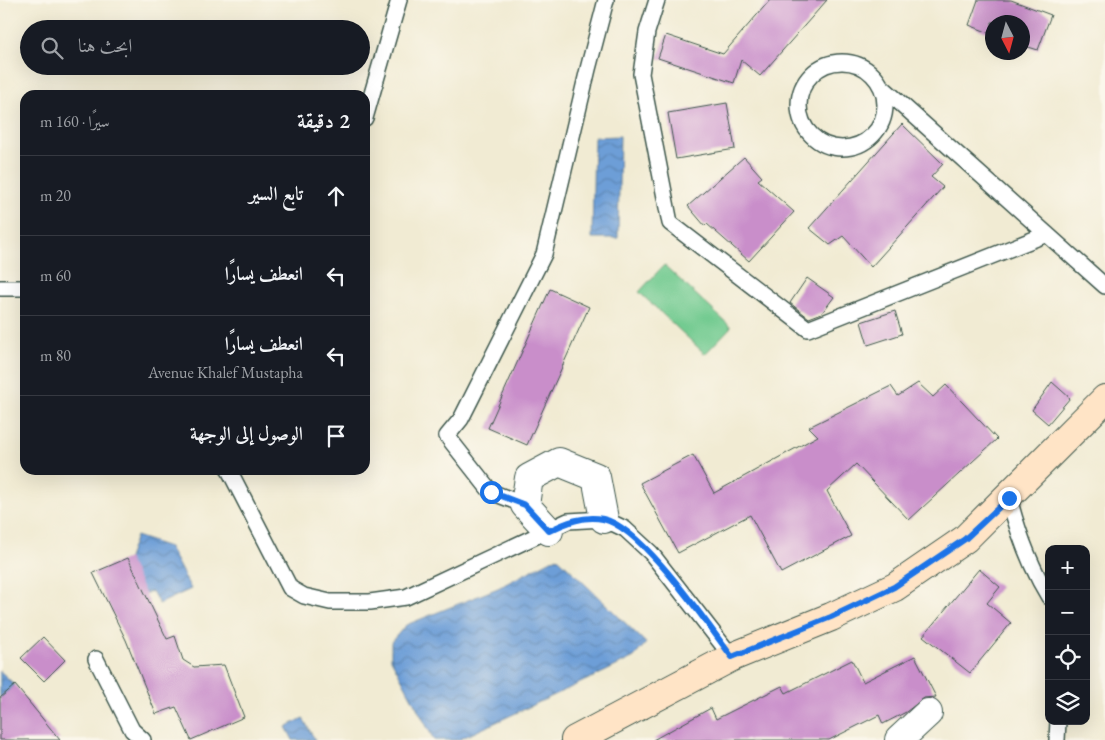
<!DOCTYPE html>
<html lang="ar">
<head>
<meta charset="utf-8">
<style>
	:root { --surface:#171b24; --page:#242831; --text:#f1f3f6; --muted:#9ea1a6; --line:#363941 }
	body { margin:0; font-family:"EB Garamond",Amiri,serif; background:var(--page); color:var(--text); direction:rtl }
	.controls { position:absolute; right:15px; bottom:15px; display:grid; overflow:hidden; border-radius:10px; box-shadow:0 5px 20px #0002 }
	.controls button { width:45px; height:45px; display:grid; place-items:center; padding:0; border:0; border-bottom:1px solid var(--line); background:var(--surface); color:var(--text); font:25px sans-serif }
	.compass { position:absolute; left:985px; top:15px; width:45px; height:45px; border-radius:50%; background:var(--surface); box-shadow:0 5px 20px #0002; rotate:174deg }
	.stop { position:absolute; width:15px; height:15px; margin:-11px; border:4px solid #1a73e8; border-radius:50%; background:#fff }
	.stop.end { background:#1a73e8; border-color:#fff; box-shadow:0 1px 5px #0008 }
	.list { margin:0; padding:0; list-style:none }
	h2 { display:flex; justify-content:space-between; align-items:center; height:65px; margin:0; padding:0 20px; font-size:21px }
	h2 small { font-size:16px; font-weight:400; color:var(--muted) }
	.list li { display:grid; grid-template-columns:32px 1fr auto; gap:15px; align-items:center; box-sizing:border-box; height:80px; padding:0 20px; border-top:1px solid var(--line) }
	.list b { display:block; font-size:19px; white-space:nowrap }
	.list p { margin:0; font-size:16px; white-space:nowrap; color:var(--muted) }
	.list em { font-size:16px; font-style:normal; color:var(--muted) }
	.icon { flex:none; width:28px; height:28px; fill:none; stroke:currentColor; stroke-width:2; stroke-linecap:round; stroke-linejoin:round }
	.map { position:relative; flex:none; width:1105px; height:740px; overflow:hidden; direction:ltr }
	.search { position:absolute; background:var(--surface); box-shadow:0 5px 20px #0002; left:20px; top:20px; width:350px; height:55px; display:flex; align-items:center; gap:12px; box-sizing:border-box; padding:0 18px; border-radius:28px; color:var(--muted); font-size:19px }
	.panel { position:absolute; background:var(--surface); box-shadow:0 5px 20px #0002; left:20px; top:90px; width:350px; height:385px; border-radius:15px; direction:rtl }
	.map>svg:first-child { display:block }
</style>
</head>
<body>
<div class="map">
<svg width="1105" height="740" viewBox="0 0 1105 740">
	<defs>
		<pattern id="water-waves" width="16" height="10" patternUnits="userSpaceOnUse" patternTransform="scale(1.25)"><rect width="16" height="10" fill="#6d9ed7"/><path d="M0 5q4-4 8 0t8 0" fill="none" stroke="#5982af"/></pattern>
	</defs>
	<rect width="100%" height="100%" fill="#fbf7ec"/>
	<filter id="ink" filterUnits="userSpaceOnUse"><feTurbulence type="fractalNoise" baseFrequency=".02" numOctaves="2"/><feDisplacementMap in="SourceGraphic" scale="10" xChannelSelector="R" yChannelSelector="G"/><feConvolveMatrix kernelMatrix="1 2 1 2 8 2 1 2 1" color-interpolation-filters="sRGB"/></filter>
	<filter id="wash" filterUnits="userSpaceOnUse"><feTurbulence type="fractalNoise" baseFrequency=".0096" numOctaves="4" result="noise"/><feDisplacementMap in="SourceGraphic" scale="20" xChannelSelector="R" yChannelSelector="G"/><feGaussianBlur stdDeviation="1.12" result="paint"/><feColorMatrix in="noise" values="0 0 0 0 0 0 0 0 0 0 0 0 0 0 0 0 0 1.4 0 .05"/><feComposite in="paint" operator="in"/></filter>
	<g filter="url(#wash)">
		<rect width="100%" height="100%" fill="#f1ebd3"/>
		<path fill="#73cb91" stroke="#498462" d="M664,265l67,62 -26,27 -66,-62z"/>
		<path fill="url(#water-waves)" stroke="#466e86" d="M620,136l-2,102h-26l2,-101z
			M136,536l33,11 22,42 -32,15 -7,-13 -23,10 -1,-43z
			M557,557l89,86 -12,14 -28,14 -148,69h-24l-43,-81v-17l15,-17 92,-37z
			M0,671l15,14 -15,13z
			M303,718l12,22h-22l-7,-13z"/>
		<g id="blocks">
			<path fill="#c98eca" d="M770,0h57l-67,76 -19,-16 -7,23 -76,-25 8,-23 57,19z
				M978,0h33l40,15 -13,35 -16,-5v-23h-30v12l-23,-9z
				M727,103l8,46 -59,10 -8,-46z
				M902,124l41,40 -12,13 12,10 -72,80 -28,-31 -13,9 -21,-17z
				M744,157l18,20 -4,3 36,32 -45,49 -42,-37 -2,2 -17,-20z
				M807,278l27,19 -12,16 -13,5 -19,-15z
				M550,289l39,18 -62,138 -39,-17z
				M895,311l7,23 -34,11 -7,-23z
				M1052,382l18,16 -22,26 -16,-14z
				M918,383l15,14 13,-12 51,54 -88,81 -53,-56 -29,27 24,45 -70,37 -31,-58 -72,38 -38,-70 53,-28 21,38 104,-57 -9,-9 82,-41 7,10z
				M128,558l39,81 8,-3 8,24 11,7 30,-2 20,52 -53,23 -15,-33 -20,7 -30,-74 -33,-67z
				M979,569l21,18 -13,16 24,20 -41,50 -47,-37z
				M43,637l22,23 -21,21 -23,-23z
				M915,656l21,41 -12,1 -18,14 -23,12 -4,-9 -50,25h-176l58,-32 5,11 66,-33 4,7 66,-33 11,22z
				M15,685l45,55h-60v-42z"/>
		</g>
	</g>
	<g filter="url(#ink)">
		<use href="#blocks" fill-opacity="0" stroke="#3e574c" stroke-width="1"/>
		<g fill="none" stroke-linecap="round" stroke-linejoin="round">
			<defs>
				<path id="service" d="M657,0l-10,32 -6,42 29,149 138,106 239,-95
					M799 105a43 43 0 1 1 86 0a43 43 0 1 1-86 0Z
					M880,85l225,201
					M365,118l34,-118
					M0,288h25
					M229,470l61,118 14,8 26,6h40l36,-5 162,-76 36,-2 21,10 26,24 81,104
					M1009,498c9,35 21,68 40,99
					M525,505l-34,-13 -44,-56 14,-17 83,-165 44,-185 18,-69
					M96,659l36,71 11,10
					M1057,740l1,-19"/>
				<path id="minor" d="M549,531l-24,-26 4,-27 30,-16 37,15 8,42
					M899,740l29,-27"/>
				<path id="secondary" d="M575,740l157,-83 99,-40 64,-30 70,-48 140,-140"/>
			</defs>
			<use href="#service" stroke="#3e574c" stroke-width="18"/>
			<use href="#minor" stroke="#3e574c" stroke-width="30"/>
			<use href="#secondary" stroke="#3e574c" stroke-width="30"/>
			<use href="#service" stroke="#fff" stroke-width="15"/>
			<use href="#minor" stroke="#fff" stroke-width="28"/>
			<use href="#secondary" stroke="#ffe4c6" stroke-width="28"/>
		</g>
	</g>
	<g fill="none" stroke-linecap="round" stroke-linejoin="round" filter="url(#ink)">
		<path stroke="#1a73e8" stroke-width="6" d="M491,492l34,13 24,26c16,-8 35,-16 54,-12 39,8 104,105 129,138l99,-40 63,-30 71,-48 44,-41"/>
	</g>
</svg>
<div class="controls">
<button>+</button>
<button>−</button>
<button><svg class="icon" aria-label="locate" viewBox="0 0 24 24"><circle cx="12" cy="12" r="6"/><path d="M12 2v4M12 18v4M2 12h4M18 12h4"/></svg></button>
<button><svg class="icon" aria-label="layers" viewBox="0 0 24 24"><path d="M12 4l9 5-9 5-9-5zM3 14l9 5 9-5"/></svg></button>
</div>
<svg class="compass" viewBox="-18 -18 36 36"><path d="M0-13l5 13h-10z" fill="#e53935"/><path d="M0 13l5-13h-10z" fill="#9ea1a6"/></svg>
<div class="stop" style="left:491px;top:492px"></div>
<div class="stop end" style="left:1009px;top:498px"></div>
<div class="search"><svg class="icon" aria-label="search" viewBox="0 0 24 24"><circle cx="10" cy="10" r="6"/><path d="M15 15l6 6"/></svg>ابحث هنا</div>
<section class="panel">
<h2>2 دقيقة<small>سيرًا · 160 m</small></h2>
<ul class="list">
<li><svg class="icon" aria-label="ahead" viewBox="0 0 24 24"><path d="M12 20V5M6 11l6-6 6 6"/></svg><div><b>تابع السير</b></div><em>20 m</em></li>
<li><svg class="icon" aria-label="left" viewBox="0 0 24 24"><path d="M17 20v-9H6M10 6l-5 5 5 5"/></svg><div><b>انعطف يسارًا</b></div><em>60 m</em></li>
<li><svg class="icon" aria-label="left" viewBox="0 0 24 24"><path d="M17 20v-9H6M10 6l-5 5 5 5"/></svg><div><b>انعطف يسارًا</b><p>Avenue Khalef Mustapha</p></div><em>80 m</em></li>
<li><svg class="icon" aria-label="arrive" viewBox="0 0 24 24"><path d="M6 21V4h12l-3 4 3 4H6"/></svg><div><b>الوصول إلى الوجهة</b></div></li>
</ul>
</section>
</div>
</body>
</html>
